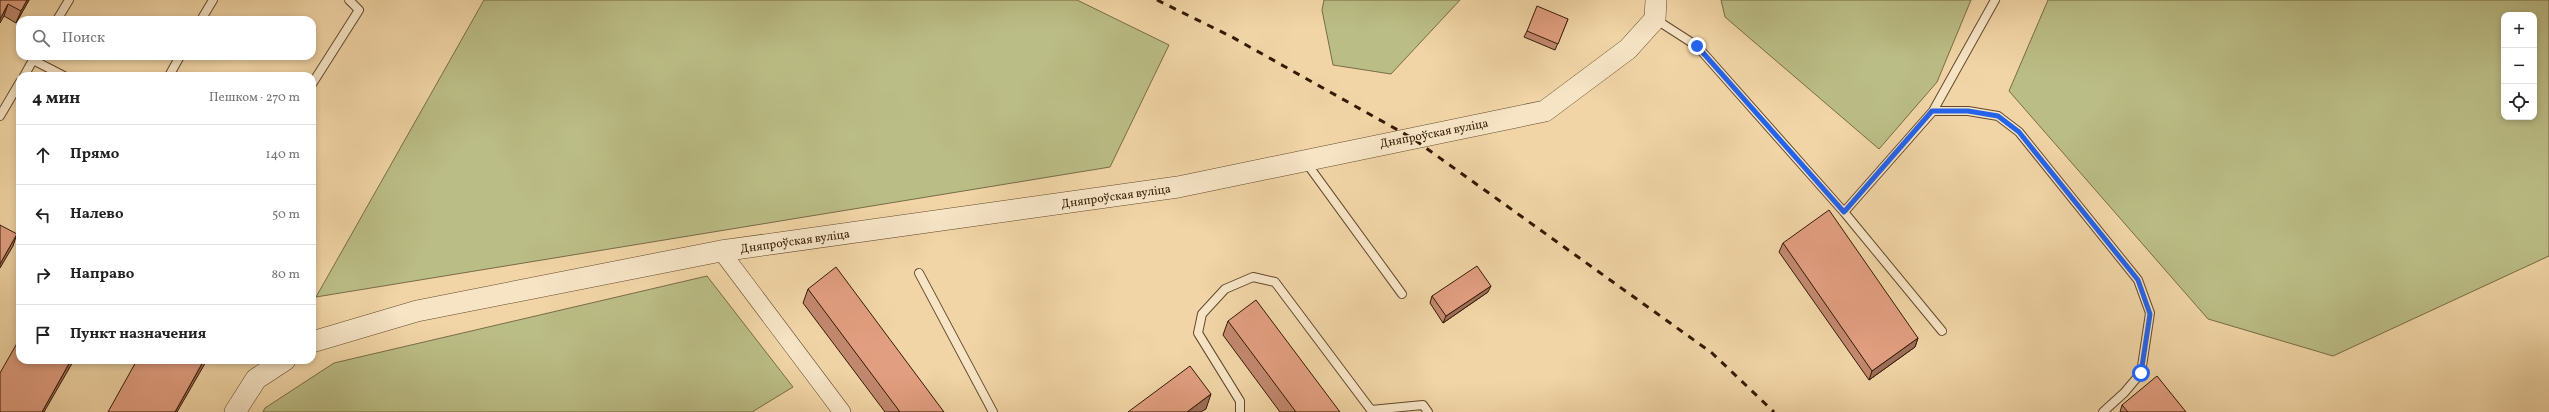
<!DOCTYPE html>
<html lang="ru">
<head>
<meta charset="utf-8">
<style>
	:root { --surface:#fff; --page:#f2f2f2; --text:#222; --muted:#767676; --line:#e0e0e0 }
	body { margin:0; font-family:Vollkorn,serif; background:var(--page); color:var(--text) }
	.controls { position:absolute; right:12px; top:12px; display:grid; overflow:hidden; border-radius:8px; box-shadow:0 2px 6px #0003 }
	.controls button { width:36px; height:36px; display:grid; place-items:center; padding:0; border:0; border-bottom:1px solid var(--line); background:var(--surface); color:var(--text); font:20px sans-serif }
	.stop { position:absolute; width:12px; height:12px; margin:-9px; border:3px solid #2563eb; border-radius:50%; background:#fff }
	.stop.end { background:#2563eb; border-color:#fff; box-shadow:0 1px 4px #0008 }
	.list { margin:0; padding:0; list-style:none }
	h2 { display:flex; justify-content:space-between; align-items:center; height:52px; margin:0; padding:0 16px; font-size:17px }
	h2 small { font-size:13px; font-weight:400; color:var(--muted) }
	.list li { display:grid; grid-template-columns:26px 1fr auto; gap:12px; align-items:center; box-sizing:border-box; height:60px; padding:0 16px; border-top:1px solid var(--line) }
	.list b { display:block; font-size:15px; white-space:nowrap }
	.list em { font-size:13px; font-style:normal; color:var(--muted) }
	.icon { flex:none; width:22px; height:22px; fill:none; stroke:currentColor; stroke-width:2; stroke-linecap:round; stroke-linejoin:round }
	.map { position:relative; flex:none; width:2549px; height:412px; overflow:hidden }
	.search { position:absolute; background:var(--surface); box-shadow:0 2px 6px #0003; left:16px; top:16px; width:300px; height:44px; display:flex; align-items:center; gap:10px; box-sizing:border-box; padding:0 14px; border-radius:12px; color:var(--muted); font-size:15px }
	.panel { position:absolute; background:var(--surface); box-shadow:0 2px 6px #0003; left:16px; top:72px; width:300px; height:292px; border-radius:12px }
	.map>svg:first-child { display:block }
</style>
</head>
<body>
<div class="map">
<svg width="2549" height="412" viewBox="0 0 2549 412">
	<rect width="100%" height="100%" fill="#f1d5a6"/>
	<filter id="stains"><feTurbulence type="fractalNoise" baseFrequency=".005" numOctaves="4"/><feColorMatrix values="0 0 0 0 .2 0 0 0 0 .09 0 0 0 0 .02 0 0 0 .5 -.17"/></filter>
	<radialGradient id="worn" r=".72"><stop offset=".6" stop-color="#630" stop-opacity="0"/><stop offset="1" stop-color="#630" stop-opacity=".3"/></radialGradient>
	<path fill="#bbbd86" stroke="#786c45" fill-rule="evenodd" d="M484,0h593l92,45 -59,122 -794,130z
		M1324,0h136l-69,74 -58,-9 -11,-55z
		M1721,0h250l-34,82 -58,67 -154,-132z
		M2048,0h501v256l-216,100 -125,-37 -199,-228zM2504,15h30v102h-30z
		M707,276l86,111 -41,25h-489l2,-4 69,-45z"/>
	<g fill="none" stroke-linecap="round" stroke-linejoin="round">
		<defs>
			<path id="service" d="M1655,19l42,27 147,166 98,119
				M57,20l12,-20
				M201,20l12,-20
				M24,76l9,-16 31,16
				M169,76l11,-20
				M312,84l47,-74 -10,-10
				M1933,111l62,-111
				M0,116l20,-34
				M1305,161l97,133
				M1844,212l89,-101h35l30,5 21,16 119,148 12,33 -9,60 -17,20 -21,19
				M919,273l74,139
				M1240,412v-11l-42,-68 4,-19 23,-25 28,-12 22,5 96,128 52,-5 5,7"/>
			<path id="minor" d="M721,251l121,161"/>
			<path id="tertiary" d="M312,342l105,-31 304,-60 457,-64 367,-76 83,-62 27,-30 1,-19
				M235,412l21,-33 29,-19"/>
		</defs>
		<use href="#service" stroke="#63492c" stroke-width="10"/>
		<use href="#minor" stroke="#63492c" stroke-width="18"/>
		<use href="#tertiary" stroke="#63492c" stroke-width="22"/>
		<use href="#service" stroke="#f6e4c5" stroke-width="8"/>
		<use href="#minor" stroke="#f6e4c5" stroke-width="17"/>
		<use href="#tertiary" stroke="#f6e4c5" stroke-width="21"/>
		<path stroke="#341a04" stroke-width="3" stroke-dasharray="7 7" stroke-linecap="butt" d="M1157,0l75,37 180,101 300,215 62,59"/>
	</g>
	<path fill="#c2886e" stroke="#341a04" d="M0,0h29l-13,23 -12,-7z
		M1568,19l-13,31 -31,-13 3,-6z
		M1783,243l135,95 -3,9 -46,33 -90,-128z
		M808,289l136,123h-59l-82,-109z
		M1488,292l-45,31 -13,-20 2,-7z
		M1228,321l112,91h-60l-57,-77z
		M2122,405l64,7h-66z"/>
	<path fill="#9e6f5a" stroke="#341a04" d="M27,0h2l-13,23 5,-12z
		M8,4l-4,12 -4,7v-4z
		M17,234l-4,12 -13,22v-4z
		M1491,286l-3,6 -45,31 3,-7z
		M1918,338l-3,9 -46,33 3,-9z
		M71,360h3l-30,52h-2z
		M204,360h3l-30,52h-2z
		M1211,394l-5,15 -5,3h-14z"/>
	<path fill="#e19e80" stroke="#341a04" d="M0,0h27l-6,11 -13,-7 -8,15z
		M1537,6l31,13 -10,25 -31,-13z
		M1829,210l89,128 -46,33 -89,-128z
		M0,225l17,9 -17,30z
		M1477,266l14,20 -45,30 -14,-20z
		M836,267l108,145h-44l-92,-123z
		M1256,300l84,112h-44l-68,-91z
		M20,338v22h51l-29,52h-42v-39z
		M137,360h67l-29,52h-67z
		M1190,366l21,28 -24,18h-59z
		M2157,376l29,36h-58l-6,-7z"/>
	<g fill="none" stroke-linecap="round" stroke-linejoin="round">
		<path stroke="#2563eb" stroke-width="5" d="M1697,46l147,166 88,-101h36l30,5 21,16 119,148 12,34 -9,59"/>
	</g>
	<g text-anchor="middle" stroke-width="3" stroke-linejoin="round" paint-order="stroke">
		<g font-size="12" fill="#341a04" stroke="#f6e4c5">
			<text transform="translate(1434 133) rotate(-11)" y="4">Дняпроўская вуліца</text>
			<text transform="translate(1116 196) rotate(-8)" y="4">Дняпроўская вуліца</text>
			<text transform="translate(795 241) rotate(-8)" y="4">Дняпроўская вуліца</text>
		</g>
	</g>
	<rect width="100%" height="100%" filter="url(#stains)"/>
	<rect width="100%" height="100%" fill="url(#worn)"/>
</svg>
<div class="controls">
<button>+</button>
<button>−</button>
<button><svg class="icon" aria-label="locate" viewBox="0 0 24 24"><circle cx="12" cy="12" r="6"/><path d="M12 2v4M12 18v4M2 12h4M18 12h4"/></svg></button>
</div>
<div class="stop" style="left:2141px;top:373px"></div>
<div class="stop end" style="left:1697px;top:46px"></div>
<div class="search"><svg class="icon" aria-label="search" viewBox="0 0 24 24"><circle cx="10" cy="10" r="6"/><path d="M15 15l6 6"/></svg>Поиск</div>
<section class="panel">
<h2>4 мин<small>Пешком · 270 m</small></h2>
<ul class="list">
<li><svg class="icon" aria-label="ahead" viewBox="0 0 24 24"><path d="M12 20V5M6 11l6-6 6 6"/></svg><div><b>Прямо</b></div><em>140 m</em></li>
<li><svg class="icon" aria-label="left" viewBox="0 0 24 24"><path d="M17 20v-9H6M10 6l-5 5 5 5"/></svg><div><b>Налево</b></div><em>50 m</em></li>
<li><svg class="icon" aria-label="right" viewBox="0 0 24 24"><path d="M7 20v-9h11M14 6l5 5-5 5"/></svg><div><b>Направо</b></div><em>80 m</em></li>
<li><svg class="icon" aria-label="arrive" viewBox="0 0 24 24"><path d="M6 21V4h12l-3 4 3 4H6"/></svg><div><b>Пункт назначения</b></div></li>
</ul>
</section>
</div>
</body>
</html>
